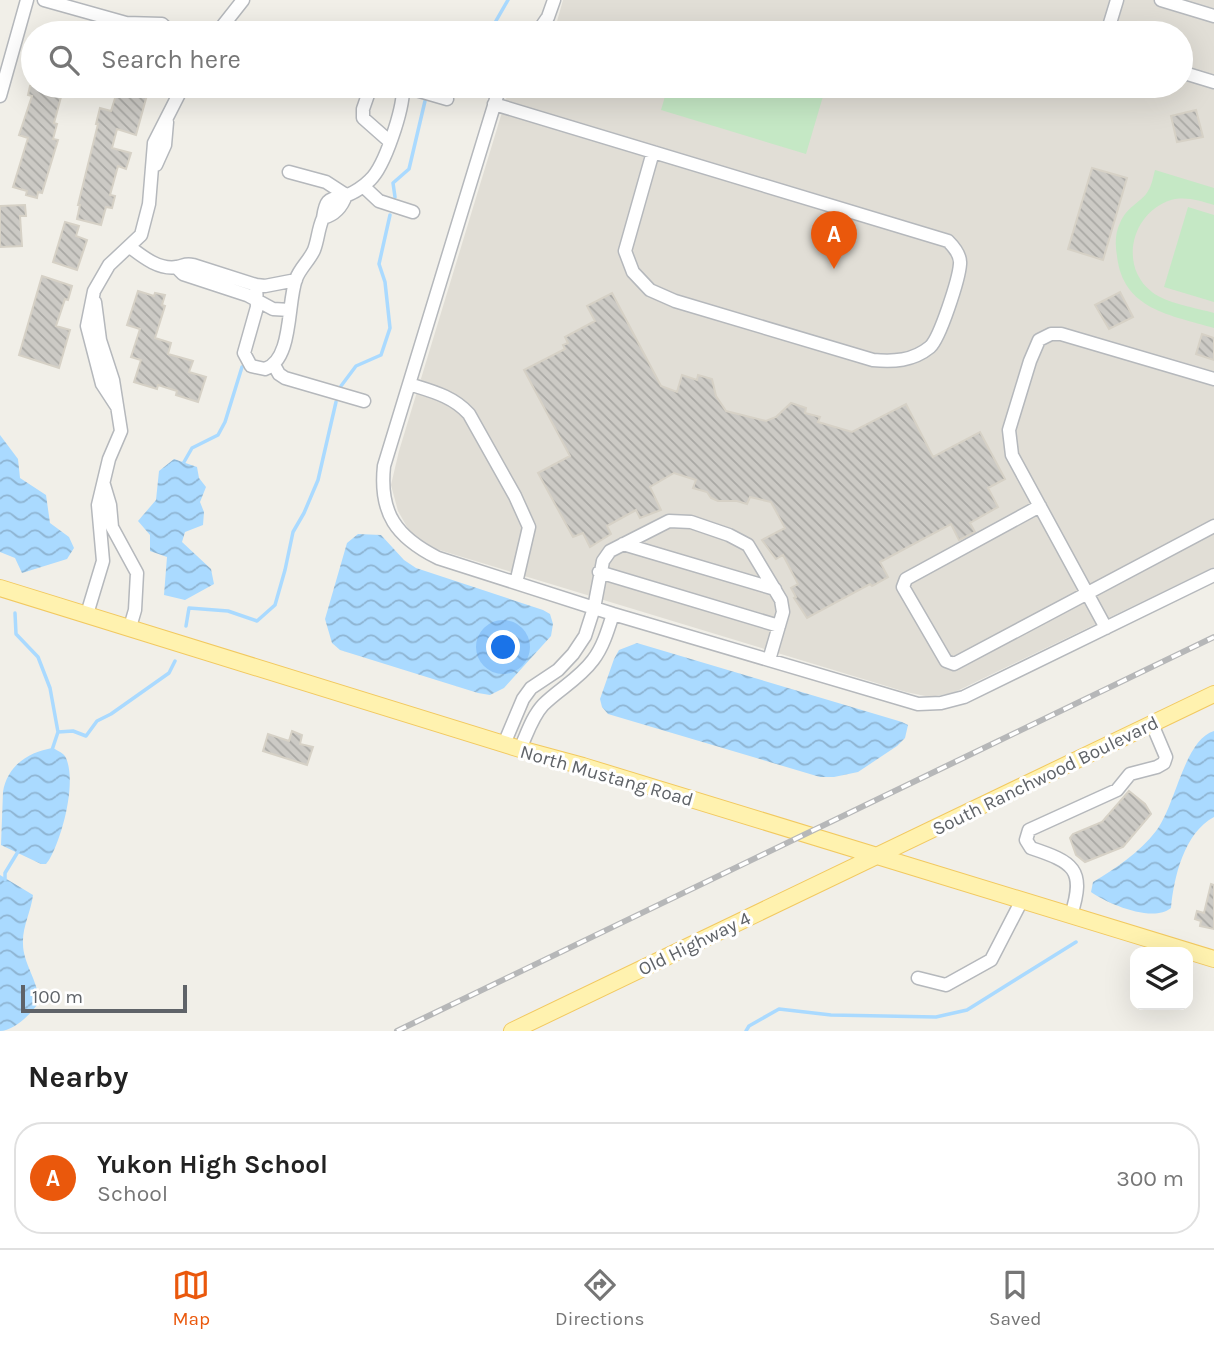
<!DOCTYPE html>
<html lang="en">
<head>
<meta charset="utf-8">
<style>
	:root { --surface:#fff; --page:#f2f2f2; --text:#222; --muted:#767676; --line:#e0e0e0; --accent:#ea580c }
	body { margin:0; font-family:Karla,sans-serif; background:var(--page); color:var(--text) }
	.controls { position:absolute; right:21px; bottom:21px; display:grid; overflow:hidden; border-radius:14px; box-shadow:0 7px 28px #0002 }
	.controls button { width:63px; height:63px; display:grid; place-items:center; padding:0; border:0; border-bottom:2px solid var(--line); background:var(--surface); color:var(--text); font:35px sans-serif }
	.scale { position:absolute; left:21px; bottom:18px; width:166px; box-sizing:border-box; padding-left:7px; border:4px solid #5f6368; border-top:0; font-size:19px; line-height:24px; white-space:nowrap; color:#5f6368; -webkit-text-stroke:5px #fff; paint-order:stroke }
	.you { position:absolute; left:504px; top:648px; width:24px; height:24px; margin:-18px; border:5px solid #fff; border-radius:50%; background:#1a73e8; box-shadow:0 0 0 10px #1a73e833 }
	.badge { display:grid; place-items:center; width:46px; height:46px; border-radius:50%; background:var(--accent); color:#fff; font-size:23px; font-weight:700 }
	.pin { position:absolute; translate:-50% -58px; filter:drop-shadow(0 2px 4px #0008) }
	.pin::after { content:''; position:absolute; top:37px; width:24px; height:21px; background:inherit; clip-path:polygon(0 0,100% 0,50% 100%) }
	.list { margin:0; padding:0; list-style:none }
	h2 { display:flex; justify-content:space-between; align-items:center; height:91px; margin:0; padding:0 28px; font-size:30px }
	h2 small { font-size:23px; font-weight:400; color:var(--muted) }
	.list li { display:grid; grid-template-columns:46px 1fr auto; gap:21px; align-items:center; box-sizing:border-box; height:112px; margin:0 14px 14px; padding:0 14px; border:2px solid var(--line); border-radius:28px }
	.list b { display:block; font-size:26px; white-space:nowrap }
	.list p { margin:0; font-size:23px; white-space:nowrap; color:var(--muted) }
	.list em { font-size:23px; font-style:normal; color:var(--muted) }
	.icon { flex:none; width:38px; height:38px; fill:none; stroke:currentColor; stroke-width:2; stroke-linecap:round; stroke-linejoin:round }
	.map { position:relative; flex:none; width:1214px; height:1031px; overflow:hidden }
	.search { position:absolute; background:var(--surface); box-shadow:0 7px 28px #0002; left:21px; right:21px; top:21px; height:77px; display:flex; align-items:center; gap:18px; box-sizing:border-box; padding:0 24px; border-radius:38px; color:var(--muted); font-size:26px }
	.sheet { height:217px; background:var(--surface) }
	nav { display:flex; justify-content:space-around; align-items:center; box-sizing:border-box; height:98px; border-top:2px solid var(--line); background:var(--surface); font-size:19px; color:var(--muted) }
	nav a { display:grid; justify-items:center; gap:4px }
	nav .on { color:var(--accent) }
	.map>svg:first-child { display:block }
</style>
</head>
<body>
<div class="map">
<svg width="1214" height="1031" viewBox="0 0 1214 1031">
	<defs>
		<pattern id="water-waves" width="16" height="10" patternUnits="userSpaceOnUse" patternTransform="scale(1.75)"><rect width="16" height="10" fill="#aadaff"/><path d="M0 5q4-4 8 0t8 0" fill="none" stroke="#8eb4d2"/></pattern>
		<pattern id="building-back-hatch" width="6" height="6" patternUnits="userSpaceOnUse" patternTransform="scale(1.75)"><rect width="6" height="6" fill="#cccac5"/><path d="M-1 5l2 2M0 0l6 6M5-1l2 2" fill="none" stroke="#a9a8a4"/></pattern>
	</defs>
	<rect width="100%" height="100%" fill="#f1efe8"/>
	<path fill="#e1ded6" d="M563,0h651v567l-261,126 -23,4 -24,-5 -470,-143 -25,-15 -13,-23 -7,-26 8,-34 111,-365h671v-53h-631l6,-8z"/>
	<path fill="#c5e8c5" d="M668,86h158l-20,68 -145,-44z
		M1155,170l59,18v17c-14,-4 -28,-9 -43,-5 -39,12 -53,66 -19,92 13,11 45,16 62,21v15c-43,-13 -91,-18 -97,-72 -2,-11 -2,-23 3,-33 7,-17 23,-22 28,-32 4,-6 5,-14 7,-21z
		M1188,207l26,8v87l-50,-15z"/>
	<path fill="url(#water-waves)" d="M0,435l18,24 2,19 26,17 4,28 19,14 5,11 -7,11 -45,14 -7,-15 -15,-6z
		M174,459l23,8 2,11 7,9 -6,15 4,10 -1,13 -18,7 -3,10 29,27 3,15 -29,16 -21,-5 3,-38 -17,-6v-16l-12,-14 18,-21 3,-29z
		M358,534l23,1 23,25 12,8 127,42 7,4 3,10 -2,12 -47,52 -14,7 -12,-2 -138,-43 -8,-7 -7,-24 22,-76z
		M637,643l265,79 6,3 -3,13 -8,8 -39,26 -24,5h-14l-212,-63 -6,-7 -2,-8 14,-40 5,-9z
		M1214,731v86c-30,16 -40,60 -43,91 -18,15 -63,-4 -80,-16l2,-10c22,-13 47,-30 63,-51 20,-26 28,-91 58,-100z
		M53,748c5,3 11,5 13,10 11,25 -4,80 -17,102l-3,4h-5l-40,-19 2,-53c4,-26 25,-40 50,-44z
		M0,875l33,20c-2,17 -11,32 -10,49 0,19 15,36 16,58 -7,11 -25,29 -39,29z"/>
	<g fill="none" stroke-linecap="round" stroke-linejoin="round">
		<path stroke="#aadaff" stroke-width="3.5" d="M489,33l19,-33
			M395,197l-2,-14 16,-14 16,-68
			M341,386l15,-20 25,-11 9,-27 -5,-46 -6,-18 11,-49
			M184,462l8,-14 26,-13 7,-13 17,-55
			M15,613l1,21 22,23 12,31 8,44 -7,21
			M186,626l3,-18 39,3 29,10 18,-16 10,-35 8,-38 11,-19 14,-33 18,-78
			M58,732l15,-1 13,5 11,-15 14,-7 58,-41 6,-12
			M5,880v-7l14,-23
			M746,1031l3,-5 30,-17 52,6 105,2 31,-7 109,-68"/>
	</g>
	<path fill="url(#building-back-hatch)" stroke="#d6d1c6" stroke-width="2" d="M30,86h34l-10,37 3,1 -4,15 5,1 -16,53 -4,-1 -1,6 -11,-3 1,-4 -14,-4 15,-49 -9,-3 13,-39 -4,-1z
		M124,88l23,7 -11,40 -19,-6 -5,19 19,5 -5,16 -8,-3 -8,29 5,1 -3,12 -6,-1 -5,18 -24,-6 3,-14h-2l20,-81h-2l4,-16 11,3 5,-16 5,2z
		M1196,110l7,27 -26,5 -6,-26z
		M1092,168l35,10 -24,82 -35,-11z
		M25,205l1,11h-6l2,30 -22,1v-41z
		M65,222l14,4 -3,10 11,4 -10,30 -24,-8z
		M42,276l30,10 -4,14 -3,-1 -9,27 14,4 -11,38 -40,-13z
		M138,291l16,5 1,-3 10,2 -3,10 3,1 -10,32 16,5 -3,11 25,7 -4,11 17,5 -8,25 -22,-7 1,-4 -19,-6 -1,4 -23,-7 7,-22 -10,-3 9,-28 -13,-4z
		M1120,292l13,25 -24,12 -14,-24z
		M612,293l49,93 16,6 5,-17 15,5 1,-5 14,4 4,17 10,15 40,10 10,-4 15,-14 15,5 -1,5 15,4 -2,5 34,10 54,-28 27,53 47,-25 25,47 -17,9 10,19 -28,16 5,9 -16,8 -8,-16 -71,38 8,15 -16,9 -2,-2 -63,34 -13,-20 2,-1 -5,-9 7,-4 -15,-29 -7,4 -14,-19 23,-12 -14,-26 -21,-5 -3,7 -10,-3h-19l-7,-3 -4,-6 -14,-4 3,-8 -22,-7 -24,14 11,23 -21,8 -4,-8 -29,16 4,8 -21,13 -7,-14 -10,4 -35,-64 32,-17 -46,-86 41,-21 -2,-4 5,-2 -3,-6 30,-16 -8,-15z
		M1202,334l12,4v22l-18,-6z
		M292,731l10,4 -2,9 13,3 -6,18 -44,-14 5,-17 21,7z
		M1129,791l16,13 6,10 -28,33 -38,15 -9,-7 -6,-17 3,-4 29,-12z
		M1211,884l3,1v44l-14,-3 1,-5 -6,-2 2,-8 7,2z"/>
	<g fill="none" stroke-linecap="round" stroke-linejoin="round">
		<defs>
			<path id="minor" d="M44,0l82,23 36,1 10,9
				M1161,0l53,16
				M217,33l26,-33
				M537,33l11,-16 6,-17
				M1107,33l10,-33
				M1181,72l33,10
				M371,86l-8,23v9l26,23
				M392,86l24,4 31,9
				M500,86l-116,380c-5,47 12,71 54,92l175,56 305,90 23,-1 23,-6 250,-122
				M0,96l27,-96
				M494,104l454,137c6,6 13,14 12,23 -1,15 -20,74 -30,83 -17,14 -37,15 -57,13l-198,-59 -25,-11 -17,-18 -8,-21 28,-99
				M156,165l9,-20 2,-23
				M289,172l37,10 20,13
				M363,186l16,15 34,11
				M346,195c-4,12 -12,20 -23,23 3,-21 6,-18 24,-23 7,-2 17,-9 23,-15 15,-14 33,-70 33,-91
				M130,247c13,10 29,23 47,20 7,-1 8,-4 16,-2l63,20 9,1 31,-6
				M176,267l7,7 64,21 26,14 17,1
				M256,285l1,22 -13,46 7,13 14,3c28,-9 22,-66 31,-90 4,-11 13,-18 18,-29 4,-10 4,-21 9,-32
				M274,365l5,9 6,4 79,23
				M409,384c22,7 44,12 60,30l46,82 14,31 -13,56
				M117,407l-15,-23 -15,-58 7,-35 15,-26 32,-30 8,-31 5,-61 29,-57
				M104,485l6,20 2,22 25,46 -2,37 -5,17
				M1040,506l-134,73 -3,8 43,74 8,3 260,-138
				M623,544l152,45
				M599,572l180,54
				M87,614l16,-53 -5,-56 11,-46 12,-28 -8,-51 -13,-40 -5,-38
				M1106,628l-94,-173 -3,-25 21,-69 9,-21 12,-6h10l153,45
				M504,744l19,-45 8,-11 27,-18 15,-16 12,-18 9,-28 9,-47 7,-10 59,-30 22,1 38,13 19,10 33,55 2,12 -14,48
				M520,749c7,-15 12,-32 23,-44 16,-16 36,-26 50,-45 10,-13 15,-30 20,-46
				M1071,915c15,-46 2,-53 -40,-67l-5,-8 3,-10 88,-40 13,-16 27,-7 7,-4 2,-6 -14,-33
				M918,978l28,7 45,-25 31,-60"/>
			<path id="major" d="M0,588l520,161 63,17 631,193
				M512,1031l702,-337"/>
		</defs>
		<use href="#minor" stroke="#b5b8bc" stroke-width="15"/>
		<use href="#major" stroke="#f2c960" stroke-width="18"/>
		<use href="#minor" stroke="#fff" stroke-width="12"/>
		<use href="#major" stroke="#fff2af" stroke-width="16"/>
		<defs>
			<path id="rail" d="M397,1031l817,-394"/>
		</defs>
		<use href="#rail" stroke="#b6b7b8" stroke-width="6"/>
		<use href="#rail" stroke="#fff" stroke-width="3.5" stroke-dasharray="10" stroke-linecap="butt"/>
	</g>
	<g text-anchor="middle" stroke-width="6" stroke-linejoin="round" paint-order="stroke">
		<g font-size="19" fill="#5f6368" stroke="#fff">
			<text transform="translate(607 775) rotate(16)" y="7">North Mustang Road</text>
			<text transform="translate(1045 775) rotate(-26)" y="7">South Ranchwood Boulevard</text>
			<text transform="translate(694 943) rotate(-26)" y="7">Old Highway 4</text>
		</g>
	</g>
</svg>
<div class="controls">
<button><svg class="icon" aria-label="layers" viewBox="0 0 24 24"><path d="M12 4l9 5-9 5-9-5zM3 14l9 5 9-5"/></svg></button>
</div>
<div class="scale">100 m</div>
<div class="you"></div>
<div class="pin badge" style="left:834px;top:269px">A</div>
<div class="search"><svg class="icon" aria-label="search" viewBox="0 0 24 24"><circle cx="10" cy="10" r="6"/><path d="M15 15l6 6"/></svg>Search here</div>
</div>
<section class="sheet">
<h2>Nearby<small></small></h2>
<ul class="list">
<li><span class="badge">A</span><div><b>Yukon High School</b><p>School</p></div><em>300 m</em></li>
</ul>
</section>
<nav>
<a class="on"><svg class="icon" aria-label="map" viewBox="0 0 24 24"><path d="M3 6l6-2 6 2 6-2v14l-6 2-6-2-6 2zM9 4v14M15 6v14"/></svg>Map</a>
<a><svg class="icon" aria-label="directions" viewBox="0 0 24 24"><path d="M12 3l9 9-9 9-9-9zM9 14v-3h6M13 9l2 2-2 2"/></svg>Directions</a>
<a><svg class="icon" aria-label="saved" viewBox="0 0 24 24"><path d="M7 4h10v16l-5-4-5 4z"/></svg>Saved</a>
</nav>
</body>
</html>
